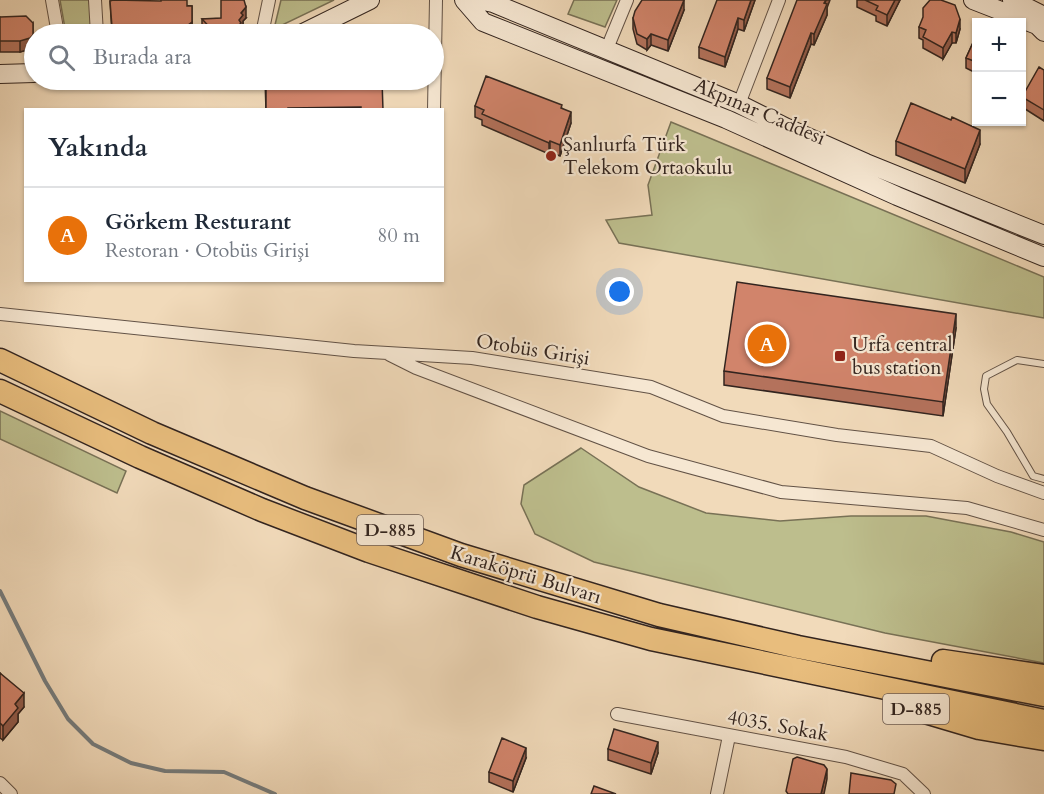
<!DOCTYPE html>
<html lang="tr">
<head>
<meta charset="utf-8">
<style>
	:root { --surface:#fff; --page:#f2f2f3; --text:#1f2937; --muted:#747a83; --line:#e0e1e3; --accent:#ea580c }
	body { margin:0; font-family:Cardo,serif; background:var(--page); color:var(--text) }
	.controls { position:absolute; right:18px; top:18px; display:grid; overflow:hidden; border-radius:0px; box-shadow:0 2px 4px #0004 }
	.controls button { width:54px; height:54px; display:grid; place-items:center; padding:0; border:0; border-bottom:2px solid var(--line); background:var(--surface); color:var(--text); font:30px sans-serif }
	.you { position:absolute; left:620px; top:292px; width:21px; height:21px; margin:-15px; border:4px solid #fff; border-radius:50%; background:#1a73e8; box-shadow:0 0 0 9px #1a73e833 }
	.badge { display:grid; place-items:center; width:39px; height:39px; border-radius:50%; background:var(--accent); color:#fff; font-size:20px; font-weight:700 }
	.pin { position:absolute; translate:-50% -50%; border:3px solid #fff; box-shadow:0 2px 6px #0006 }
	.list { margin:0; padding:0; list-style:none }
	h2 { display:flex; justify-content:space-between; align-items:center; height:78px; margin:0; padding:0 24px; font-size:26px }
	h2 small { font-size:20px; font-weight:400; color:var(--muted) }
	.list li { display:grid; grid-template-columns:39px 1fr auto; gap:18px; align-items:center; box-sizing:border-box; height:96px; padding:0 24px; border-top:2px solid var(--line) }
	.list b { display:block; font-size:22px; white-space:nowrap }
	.list p { margin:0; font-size:20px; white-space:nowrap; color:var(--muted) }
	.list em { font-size:20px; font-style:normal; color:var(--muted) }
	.icon { flex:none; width:33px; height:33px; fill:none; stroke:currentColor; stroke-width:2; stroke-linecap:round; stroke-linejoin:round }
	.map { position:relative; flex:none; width:1044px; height:794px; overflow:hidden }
	.search { position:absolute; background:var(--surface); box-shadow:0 2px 4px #0004; left:24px; top:24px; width:420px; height:66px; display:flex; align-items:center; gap:15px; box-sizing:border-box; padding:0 21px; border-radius:33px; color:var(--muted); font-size:22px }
	.panel { position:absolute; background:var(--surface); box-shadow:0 2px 4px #0004; left:24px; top:108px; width:420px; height:174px; border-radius:0px }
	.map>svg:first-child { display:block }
</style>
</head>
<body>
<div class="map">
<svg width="1044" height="794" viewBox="0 0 1044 794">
	<rect width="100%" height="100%" fill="#f1daba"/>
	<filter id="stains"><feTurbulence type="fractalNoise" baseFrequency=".00333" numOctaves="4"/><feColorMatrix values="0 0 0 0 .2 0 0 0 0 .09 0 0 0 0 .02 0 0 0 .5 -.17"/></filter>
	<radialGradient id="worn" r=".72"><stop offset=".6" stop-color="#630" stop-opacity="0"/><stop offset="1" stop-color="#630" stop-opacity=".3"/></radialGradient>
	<path fill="#bdbe8d" stroke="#787156" stroke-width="1.5" d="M60,0h29l5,34h-28z
		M281,0h53l-60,29z
		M574,0h43l-12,27 -37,-13z
		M671,122l373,155v41l-425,-75 -13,-23 46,-5 -4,-30z
		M0,411l126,60 -9,22 -117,-54z
		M581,448l58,39 67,26 74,8 71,-5h75l85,16 33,10v121l-159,-30 -291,-71 -59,-28 -14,-30 3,-19z"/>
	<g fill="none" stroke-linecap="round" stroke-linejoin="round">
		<path stroke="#757c7d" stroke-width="4" d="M0,591l45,90 23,38 25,25 38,19 34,8 59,1 51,22"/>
		<defs>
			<path id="lane" d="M1044,364l-27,-4 -31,16 -2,13 3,15 20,28 26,44 11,3"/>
			<path id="street" d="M52,0l6,34
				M95,0l2,34
				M262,34l7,-34
				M606,51l21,-51
				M739,104l40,-104
				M434,110l2,-110
				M0,314l354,37 118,7 179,29 72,29 114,19 94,11 66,30 47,17
				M390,355l26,13 232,88 133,36 186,16 77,22
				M617,714l229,43 57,17 21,20
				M0,783l11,11
				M717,794l12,-58"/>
			<path id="secondary" d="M464,0l19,22 243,97 171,77 147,61
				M479,0l14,3 246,101 48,24 79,35 178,72
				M973,0l64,25 7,7
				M1012,0l32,16
				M301,34l69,-34
				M0,74l34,-1"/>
			<path id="highway" d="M0,360l152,73 153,65 156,57 198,60 139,32 246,48
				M0,391l140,66 122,53 107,41 168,56 114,32 393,82
				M943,661l101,15
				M915,709l64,19 65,11"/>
		</defs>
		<use href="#lane" stroke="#625246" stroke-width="8"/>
		<use href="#street" stroke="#625246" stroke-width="14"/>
		<use href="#secondary" stroke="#32241f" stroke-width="20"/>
		<use href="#highway" stroke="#32241f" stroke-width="25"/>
		<use href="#lane" stroke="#f6e7d2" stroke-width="6"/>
		<use href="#street" stroke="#f6e7d2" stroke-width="12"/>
		<use href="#secondary" stroke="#f6e7d2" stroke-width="18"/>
		<use href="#highway" stroke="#e8bd7d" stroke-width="22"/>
	</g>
	<path fill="#b4725c" stroke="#32241f" stroke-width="1.5" d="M755,0l-11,31 -6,-2 -13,38 -26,-9v-11z
		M857,0h43l-13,26 -11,-5v-5l-19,-9z
		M110,1l82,5v27l-2,1h-78z
		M827,8v7l-13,30 -3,-1 -21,54 -23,-9v-11z
		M684,10l-16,41 -17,-6 -4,5 -10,-6 -4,-15v-11z
		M0,17l33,29 -3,3 -10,3h-20z
		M246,18l-3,3v5l-2,2 -1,6h-33l-5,-4v-11z
		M919,27l41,2 -4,14h-4l-9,16 -20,-11v-8l-4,-2z
		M976,36v37l-10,-5v-10z
		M1044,70v51l-22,-14v-11z
		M265,80l118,30h-117z
		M475,106l87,2 9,15 -11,33 -10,-4 -1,2 -67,-29v-5l-7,-3z
		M951,120l29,24 -15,39 -69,-28v-14z
		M956,328l-13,88 -219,-31v-14z
		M0,673l24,34 -6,7v8l-15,18 -3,-2z
		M608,749l50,4 -7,21 -43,-14z
		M526,758l-13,34 -24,-10v-10z"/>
	<path fill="#925c4b" stroke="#32241f" stroke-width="1.5" d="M684,0v10l-16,41v-11z
		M751,0h4l-11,31v-11z
		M826,0h4l-3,8v7l-13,30v-11z
		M895,0h5l-13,26v-11z
		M246,7v11l-3,3v5l-2,2v6h-10l8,-14 2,-7z
		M738,18v11l-13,38v-10z
		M960,19v10l-4,14v-10z
		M192,22v11l-2,1h-6v-6z
		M33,23v23l-3,3 -10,3v-11z
		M952,32v11l-9,16v-11z
		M811,33v11l-21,54v-11z
		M651,34v11l-4,5v-11z
		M571,112v11l-11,33v-11z
		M980,130v14l-15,39v-14z
		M550,141v11l-1,2v-11z
		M956,314v14l-13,88v-14z
		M24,693v14l-6,7v8l-15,18v-14l12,-22z
		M658,742v11l-7,21v-11z
		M526,748v10l-13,34v-11z
		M827,769v10l-3,15h-3z"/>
	<path fill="#d1846b" stroke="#32241f" stroke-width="1.5" d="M113,0l48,1v-1h26v6h5v16l-8,6 -54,2v3l-15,-1 -3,-5 -2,-26z
		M221,0h23l2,7 -5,6 2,2 -4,5 2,3 -10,10 -4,-2 -3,3h-8l-14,-15 19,-1z
		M642,0h42l-16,40 -17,-6 -4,5 -10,-5 -4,-16 2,-7z
		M717,0h34l-7,20 -6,-2 -13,39 -26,-10z
		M797,0h29l-2,3 3,1 -13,30 -3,-1 -21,54 -23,-9z
		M865,0h30l-8,15 -11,-5 2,-4z
		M930,0h11l14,5 5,14 -4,14 -4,-1 -9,16 -20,-11 3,-7 -7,-3 4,-10v-9z
		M26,16l7,7v12l-3,3 -10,3h-20v-24z
		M976,36v26l-10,-4z
		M1039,67l5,3v40l-22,-13z
		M486,76l76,29 -1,3 10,4 -11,33 -10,-4 -1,2 -67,-29 2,-4 -9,-4z
		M266,80h116l1,30h-22v-3l-73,1v2h-22z
		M911,103l40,17 1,-3 28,13 -15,39 -69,-28z
		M737,282l219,32 -13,88 -219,-31z
		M0,673l24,20 -9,11 3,4 -15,18 -3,-3z
		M614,729l44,13 -7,21 -43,-14z
		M502,738l24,10 -13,33 -24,-9z
		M797,757l27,8 3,4 -6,25h-33l-2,-3 7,-32z
		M851,773l40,7 5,4 -2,10h-45z
		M594,786l22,8h-25z"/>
	<g fill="#8f2418" stroke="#f6e7d2" stroke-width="2">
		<circle cx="551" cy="156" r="6"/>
		<rect x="834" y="350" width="12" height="12" rx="3"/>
	</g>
	<g text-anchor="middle" stroke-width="4.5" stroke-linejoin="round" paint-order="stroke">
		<g fill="#f6e7d2" stroke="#6d5e55" stroke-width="1.5">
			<rect x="357" y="515" width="66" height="30" rx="4.5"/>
			<rect x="883" y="694" width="66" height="30" rx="4.5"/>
		</g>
		<g font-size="18" font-weight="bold" fill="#32241f">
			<text x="390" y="536">D-885</text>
			<text x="916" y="715">D-885</text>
		</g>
		<g font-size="20" fill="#32241f" stroke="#f6e7d2">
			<text transform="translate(760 111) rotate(23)" y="7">Akpınar Caddesi</text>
			<text transform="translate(533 349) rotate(9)" y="7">Otobüs Girişi</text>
			<text transform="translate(526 574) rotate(17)" y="7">Karaköprü Bulvarı</text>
			<text transform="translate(778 725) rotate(10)" y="7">4035. Sokak</text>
		</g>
		<g font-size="20" fill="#32241f" stroke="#f6e7d2" text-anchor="start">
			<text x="563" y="151">Şanlıurfa Türk<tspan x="563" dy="23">Telekom Ortaokulu</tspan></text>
			<text x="852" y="351">Urfa central<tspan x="852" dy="23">bus station</tspan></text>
		</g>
	</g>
	<rect width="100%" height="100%" filter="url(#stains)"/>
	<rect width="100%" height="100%" fill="url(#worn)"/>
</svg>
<div class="controls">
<button>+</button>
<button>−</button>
</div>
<div class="you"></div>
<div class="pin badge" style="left:767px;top:344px;background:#e8710a">A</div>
<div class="search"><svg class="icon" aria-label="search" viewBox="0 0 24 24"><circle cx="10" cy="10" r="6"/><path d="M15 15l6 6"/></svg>Burada ara</div>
<section class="panel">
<h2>Yakında<small></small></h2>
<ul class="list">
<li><span class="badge" style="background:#e8710a">A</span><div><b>Görkem Resturant</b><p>Restoran · Otobüs Girişi</p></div><em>80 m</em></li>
</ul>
</section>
</div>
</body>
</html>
